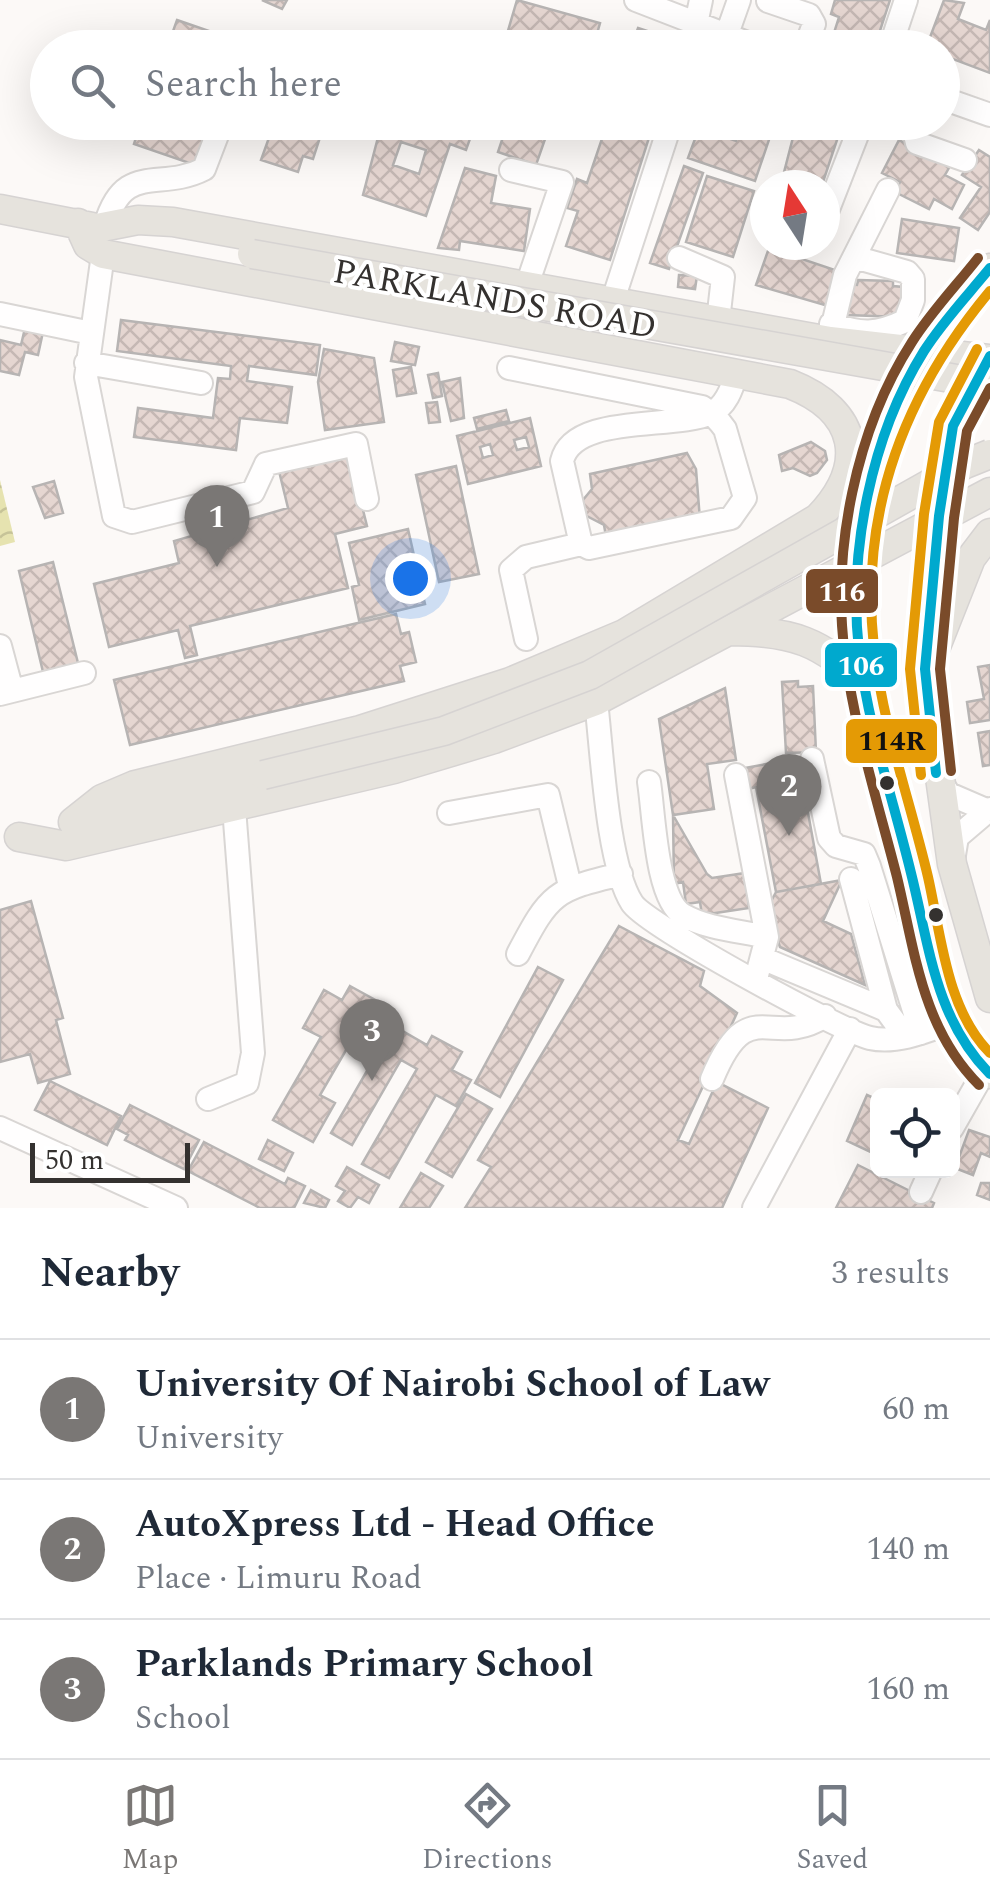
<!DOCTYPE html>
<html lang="en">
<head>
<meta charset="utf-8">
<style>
	:root { --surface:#fff; --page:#f2f2f3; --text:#1f2937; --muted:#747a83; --line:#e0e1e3; --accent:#7a7775 }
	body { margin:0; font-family:Spectral,serif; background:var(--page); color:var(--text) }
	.controls { position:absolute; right:30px; bottom:30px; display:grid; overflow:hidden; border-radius:15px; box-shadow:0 10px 40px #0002 }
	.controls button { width:90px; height:90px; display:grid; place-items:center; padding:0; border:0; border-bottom:2px solid var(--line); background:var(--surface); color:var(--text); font:50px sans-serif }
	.compass { position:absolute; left:750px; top:170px; width:90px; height:90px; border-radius:50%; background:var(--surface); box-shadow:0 10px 40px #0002; rotate:348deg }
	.scale { position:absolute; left:30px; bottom:25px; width:160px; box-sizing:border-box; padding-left:10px; border:5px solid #34312f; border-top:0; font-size:28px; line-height:35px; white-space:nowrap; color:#34312f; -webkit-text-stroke:8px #fff; paint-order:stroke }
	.you { position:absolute; left:410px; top:578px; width:35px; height:35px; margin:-25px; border:8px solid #fff; border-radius:50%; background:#1a73e8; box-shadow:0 0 0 15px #1a73e833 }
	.badge { display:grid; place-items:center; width:65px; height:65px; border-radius:50%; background:var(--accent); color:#fff; font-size:32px; font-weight:700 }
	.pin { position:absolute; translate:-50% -82px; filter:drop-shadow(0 2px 5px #0008) }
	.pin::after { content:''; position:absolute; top:52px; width:35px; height:30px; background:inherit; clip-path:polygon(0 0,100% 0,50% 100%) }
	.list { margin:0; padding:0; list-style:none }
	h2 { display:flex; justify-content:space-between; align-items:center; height:130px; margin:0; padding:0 40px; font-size:42px }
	h2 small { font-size:32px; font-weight:400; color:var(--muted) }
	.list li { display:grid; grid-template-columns:65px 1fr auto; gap:30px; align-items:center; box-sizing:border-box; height:140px; padding:0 40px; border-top:2px solid var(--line) }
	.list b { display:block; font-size:38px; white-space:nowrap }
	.list p { margin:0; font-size:32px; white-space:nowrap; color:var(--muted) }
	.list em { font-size:32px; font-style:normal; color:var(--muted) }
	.icon { flex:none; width:55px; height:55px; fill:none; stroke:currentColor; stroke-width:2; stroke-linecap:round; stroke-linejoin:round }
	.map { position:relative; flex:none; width:990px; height:1208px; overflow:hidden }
	.search { position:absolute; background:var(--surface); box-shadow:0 10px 40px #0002; left:30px; right:30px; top:30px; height:110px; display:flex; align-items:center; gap:25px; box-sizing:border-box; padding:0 35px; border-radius:55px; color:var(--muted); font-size:38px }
	.sheet { height:550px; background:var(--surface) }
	nav { display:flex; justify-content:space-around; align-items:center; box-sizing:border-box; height:140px; border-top:2px solid var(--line); background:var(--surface); font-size:28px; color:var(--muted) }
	nav a { display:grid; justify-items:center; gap:5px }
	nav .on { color:var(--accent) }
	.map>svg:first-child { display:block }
</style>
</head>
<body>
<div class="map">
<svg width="990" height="1208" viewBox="0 0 990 1208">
	<defs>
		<pattern id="water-waves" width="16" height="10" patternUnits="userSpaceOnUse" patternTransform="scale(2.5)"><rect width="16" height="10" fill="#e6e3b0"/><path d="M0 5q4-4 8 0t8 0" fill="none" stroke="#c6c398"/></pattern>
		<pattern id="building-cross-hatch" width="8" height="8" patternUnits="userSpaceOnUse" patternTransform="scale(2.5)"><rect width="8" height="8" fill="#e5d6d1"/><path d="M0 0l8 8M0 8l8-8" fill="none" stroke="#c5b8b4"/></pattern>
	</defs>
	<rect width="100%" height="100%" fill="#fcf9f7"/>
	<path fill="url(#water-waves)" d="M0,480l15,62 -15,4z"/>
	<path fill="url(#building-cross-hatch)" stroke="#b7b4b3" stroke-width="2.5" fill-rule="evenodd" d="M262,0h25l-5,9z
		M517,0l83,23 -7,25h-65l-23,-7z
		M835,0h55l-15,46 -41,-13 5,-16 -8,-3z
		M944,0l20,3 -6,16 28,11 4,-10v53l-48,-18v-7h-16z
		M177,20l61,21 -2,7h-69z
		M638,28l43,14 -2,6h-48z
		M141,122h69l-15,43 -61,-21z
		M267,122h58l-12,37 -10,-3 -5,16 -37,-12 9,-25 -7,-2z
		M382,122h94l-10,28 -16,-6 -24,72 -63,-21zM401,142l25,8 -7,24 -26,-9z
		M508,122h43l-15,43 -38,-13z
		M602,122h52l-44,138 -44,-14 12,-35 -11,-3 10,-29 10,4 20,-59z
		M742,122h33l-20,59 -67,-23 11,-30 37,13z
		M797,122h46l-21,63h-34l-6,-5z
		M899,140l51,26 -5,9 19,10 -12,24 -18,-10 -5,10 -34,-17 5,-10 -18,-9z
		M979,150l11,7v55l-12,18 -18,-12 21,-31 -19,-12z
		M684,166l19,7 -34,96 -19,-6z
		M465,168l31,8 -5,27 39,6 -6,42 -64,-10 -1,9 -21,-2z
		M707,176l47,15 -21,66 -47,-15z
		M902,219l57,9 -5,33 -57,-8z
		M769,248l66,22 -7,36 -72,-21z
		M679,275l18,1 -2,13 -17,-2z
		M858,280l35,1v5l10,1 -1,30 -56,-2 2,-31 9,1z
		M121,320l199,25 -4,30 -67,-9 -2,15 45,6 -5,36 -47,-5 -4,32 -102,-13 4,-29 75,10 5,-40 12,1 1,-13 -114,-15z
		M25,328l18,4 -5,23 -13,-3 -6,23 -19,-4v-31l21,5z
		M395,342l24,5 -4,18 -24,-4z
		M324,349l50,9 10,64 -59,8 -7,-48z
		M411,367l5,26 -19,3 -4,-26z
		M438,373l4,23 -9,2 -5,-23z
		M460,378l4,40 -13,3 -9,-39z
		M437,402l3,20 -11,1 -3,-20z
		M506,410l3,11 -32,8 -3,-11z
		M530,418l11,48 -73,18 -11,-48zM526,437l3,10 -12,3 -3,-10zM490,444l3,11 -10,3 -3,-11z
		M811,442l14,9 2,9 -10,13 -7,3 -17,-8 -11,3 -3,-16z
		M348,450l19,76 -32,8 13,54 -158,38 7,29 -12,3 -7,-28 -69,17 -15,-63 85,-21 -5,-22 114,-33 -10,-41z
		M687,453l9,16 4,51 -93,22 -3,-17 -21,-11v-14l9,-11 -2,-15z
		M456,466l23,108 -40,8 -23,-107z
		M54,481l9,32 -18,5 -12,-31z
		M408,529l17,75 -66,16 -7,-33 7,-2 -10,-42z
		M53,562l25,101 -35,9 -24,-101z
		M396,614l5,20 8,-2 7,30 -16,4 4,15 -274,64 -16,-65z
		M990,665v55l-20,3 -3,-21 17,-3 -6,-32z
		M798,681v6l15,-1 3,66 -30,1 -4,-71z
		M725,688l11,72 -29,4 7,45 -41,6 -14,-96z
		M990,731v34l-7,1 -5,-33z
		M798,758l23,126 -45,8 -20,-105 -7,2 -4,-21z
		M673,815l34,59 5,4 33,-5 4,35 -47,7 -2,-13 -14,2 -3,-22 -9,2z
		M842,880l-19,41 28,13 14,51 -85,-38 -13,-38 9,-17z
		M31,901l32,117 -7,2 14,54 -32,9 -8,-29 -30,8v-152z
		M619,926l85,45 -4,15 37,27 -59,127 11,4 28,-62 51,26 -46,100h-257l26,-41 -13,-7z
		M538,967l25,13 -63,117 -25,-14z
		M350,986l29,16 -6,12 54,31 5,-9 30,16 -10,18 19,10 -15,26 -20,-11 -47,83 -27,-14 55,-95 -16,-9 -49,85 -21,-12 51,-88 -25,-14 -37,64 15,8 -22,39 -40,-22 48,-83 -18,-9 21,-38 18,10z
		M50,1081l71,35 -14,29 -72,-35z
		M466,1094l26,15 -40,68 -26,-15z
		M867,1095l11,5 -3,54 -28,-13z
		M130,1105l69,35 -15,29 -59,-29 3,-5 -11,-6z
		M969,1130l21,7v20l-9,-4 -8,22 -18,-7z
		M268,1140l25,13 -9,18 -25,-12z
		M204,1142l81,42 3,-6 17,8 -11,22h-34l-72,-37z
		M858,1165l76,38 -2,5h-96z
		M347,1167l32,18 -10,18 -11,-6 -8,11 -12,-7 7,-10 -9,-5z
		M421,1173l22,13 -14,22h-29z
		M981,1183h9v17l-13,-5z
		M311,1190l18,10 -4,8 -21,-5z"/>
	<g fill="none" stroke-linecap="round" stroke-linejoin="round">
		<defs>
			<path id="minor" d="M636,0l124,48
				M768,1l41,14 5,9 -9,24
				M727,34l12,-34
				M691,48l10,-48
				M890,48l16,-48
				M942,98l48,17
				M912,122l5,21 48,17
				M511,170l51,12 -35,103
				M825,217l37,-95
				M105,226c19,-66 54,-34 99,-57l18,-47
				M103,254l-17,123 28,139 18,6 121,-30 13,-28 90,-20 11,55
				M679,258l44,19 -5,44
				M613,300l58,-178
				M0,314l91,19
				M831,324c30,10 45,11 74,-3l8,-21v-21l-6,-7 -53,-15
				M830,337l15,-62 43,-85
				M86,363l115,20
				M509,368l193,39c10,6 16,12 23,22l20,69 -14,20 -142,30 -8,-4 -19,-83c11,-48 113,-31 149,-48 15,-7 21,-24 25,-39
				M526,639l-15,-69 15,-13 55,-13
				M0,646l12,45
				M0,694l84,-21
				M596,701c6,50 11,163 36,202 14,22 209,128 238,135 27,6 57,-7 82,-16
				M812,759l17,79 7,8 28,8 5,12 52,167
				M736,775l31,162 -11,42
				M937,776l12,18 37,16
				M649,782c5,32 7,117 34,133 24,14 58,16 84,22
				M449,813l99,-18 22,91
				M953,861l4,-24 33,-28
				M851,879l35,131 19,26
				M518,954c32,-61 36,-64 103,-80
				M764,959l122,51
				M712,1079c37,-89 58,-28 113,-63
				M208,1099l39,-16 6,-30 -19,-245
				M0,1128l176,80
				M952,1128l33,-58
				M921,1192l10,-22
				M754,1208l96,-179"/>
			<path id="major" d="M0,209l92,18
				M97,228l41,-8 35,2 657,119 160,18
				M990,268c-22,27 -47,54 -66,83 -48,73 -68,183 -67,269 2,75 38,184 56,260 15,62 24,152 77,194
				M987,362l-34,64 -24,174 -4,69 27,195 38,134
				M730,631c61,0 93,10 136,55
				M933,654l38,-96 19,-25
				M98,816l165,-41
				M73,822l29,-23 33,-14 225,-55 150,-48 114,-48 194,-116c51,-53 41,-107 -28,-134l-687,-130 -15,-9 -10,-22
				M19,837l47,9 328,-77 100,-30 102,-38 394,-209"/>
		</defs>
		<use href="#minor" stroke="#d9d6d4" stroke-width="26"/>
		<use href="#major" stroke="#d6d3d2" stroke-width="31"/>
		<use href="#minor" stroke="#fffefe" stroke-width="22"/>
		<use href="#major" stroke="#e6e3dd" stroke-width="28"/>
		<defs>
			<path id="major-bridge" d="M252,254l738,131
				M263,775l181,-44 146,-56 375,-211 25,-10"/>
		</defs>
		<use href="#major-bridge" stroke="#d6d3d2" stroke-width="31" stroke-linecap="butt"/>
		<use href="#major-bridge" stroke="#e6e3dd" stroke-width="28"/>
		<defs>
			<path id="bus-1" d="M990,268c-22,27 -47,53 -66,83 -53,85 -76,201 -65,300 9,75 34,148 52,222 18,71 24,146 79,201
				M936,773l-11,-104 14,-153 14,-90 37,-70"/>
			<path id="bus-2" d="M978,258c-22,28 -47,54 -66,84 -56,87 -81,210 -67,313 10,76 33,148 52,222 18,75 25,151 82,208
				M951,771l-11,-102 14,-151 13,-87 23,-43"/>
			<path id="bus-3" d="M990,291c-86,103 -131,221 -116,357 9,78 36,153 54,229 13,57 18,132 62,176
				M921,775l-11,-106 14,-155 15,-92 38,-73"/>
		</defs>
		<use href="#bus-1" stroke="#fff" stroke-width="18"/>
		<use href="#bus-2" stroke="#fff" stroke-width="18"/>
		<use href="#bus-3" stroke="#fff" stroke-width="18"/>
		<use href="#bus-1" stroke="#00a9ce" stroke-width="10"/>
		<use href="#bus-2" stroke="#7a4b2a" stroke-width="10"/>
		<use href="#bus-3" stroke="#e49a05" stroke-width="10"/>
	</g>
	<g fill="#34312f" stroke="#fff" stroke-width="4">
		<circle cx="887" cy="783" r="9"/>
		<circle cx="936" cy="915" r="9"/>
	</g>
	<g text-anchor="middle" stroke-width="8" stroke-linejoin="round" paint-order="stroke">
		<g font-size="35" fill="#34312f" stroke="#fff">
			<text transform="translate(495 298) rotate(10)" y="12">PARKLANDS ROAD</text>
		</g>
	</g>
	<g stroke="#fff" stroke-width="4">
		<rect x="804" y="567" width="76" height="48" rx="10" fill="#7a4b2a"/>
		<rect x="823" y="641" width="76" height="48" rx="10" fill="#00a9ce"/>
		<rect x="844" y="717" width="95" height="48" rx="10" fill="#e49a05"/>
	</g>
	<g font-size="28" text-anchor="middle" font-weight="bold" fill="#fff">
		<text x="842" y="601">116</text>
		<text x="861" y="675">106</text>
	</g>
	<g font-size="28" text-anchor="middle" font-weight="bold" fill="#111">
		<text x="892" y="750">114R</text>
	</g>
</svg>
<div class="controls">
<button><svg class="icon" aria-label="locate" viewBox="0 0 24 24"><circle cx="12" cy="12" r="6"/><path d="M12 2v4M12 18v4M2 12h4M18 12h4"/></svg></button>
</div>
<svg class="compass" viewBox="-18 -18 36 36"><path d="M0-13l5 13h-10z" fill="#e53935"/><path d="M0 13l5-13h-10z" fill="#747a83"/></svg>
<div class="scale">50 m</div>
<div class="you"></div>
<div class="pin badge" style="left:217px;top:567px">1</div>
<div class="pin badge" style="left:789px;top:836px">2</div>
<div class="pin badge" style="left:372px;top:1081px">3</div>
<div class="search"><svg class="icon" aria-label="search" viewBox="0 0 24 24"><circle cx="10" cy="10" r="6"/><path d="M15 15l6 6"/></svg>Search here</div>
</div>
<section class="sheet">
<h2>Nearby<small>3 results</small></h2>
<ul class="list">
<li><span class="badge">1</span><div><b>University Of Nairobi School of Law</b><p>University</p></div><em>60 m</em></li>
<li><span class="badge">2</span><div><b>AutoXpress Ltd - Head Office</b><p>Place · Limuru Road</p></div><em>140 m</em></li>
<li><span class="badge">3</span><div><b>Parklands Primary School</b><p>School</p></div><em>160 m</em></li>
</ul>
</section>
<nav>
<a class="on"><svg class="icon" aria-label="map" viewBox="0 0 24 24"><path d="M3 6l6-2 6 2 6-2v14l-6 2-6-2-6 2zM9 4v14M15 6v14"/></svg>Map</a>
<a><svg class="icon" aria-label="directions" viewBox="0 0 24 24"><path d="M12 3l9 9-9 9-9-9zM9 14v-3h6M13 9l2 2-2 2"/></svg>Directions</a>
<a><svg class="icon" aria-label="saved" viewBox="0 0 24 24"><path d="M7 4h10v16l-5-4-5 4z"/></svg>Saved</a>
</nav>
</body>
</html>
